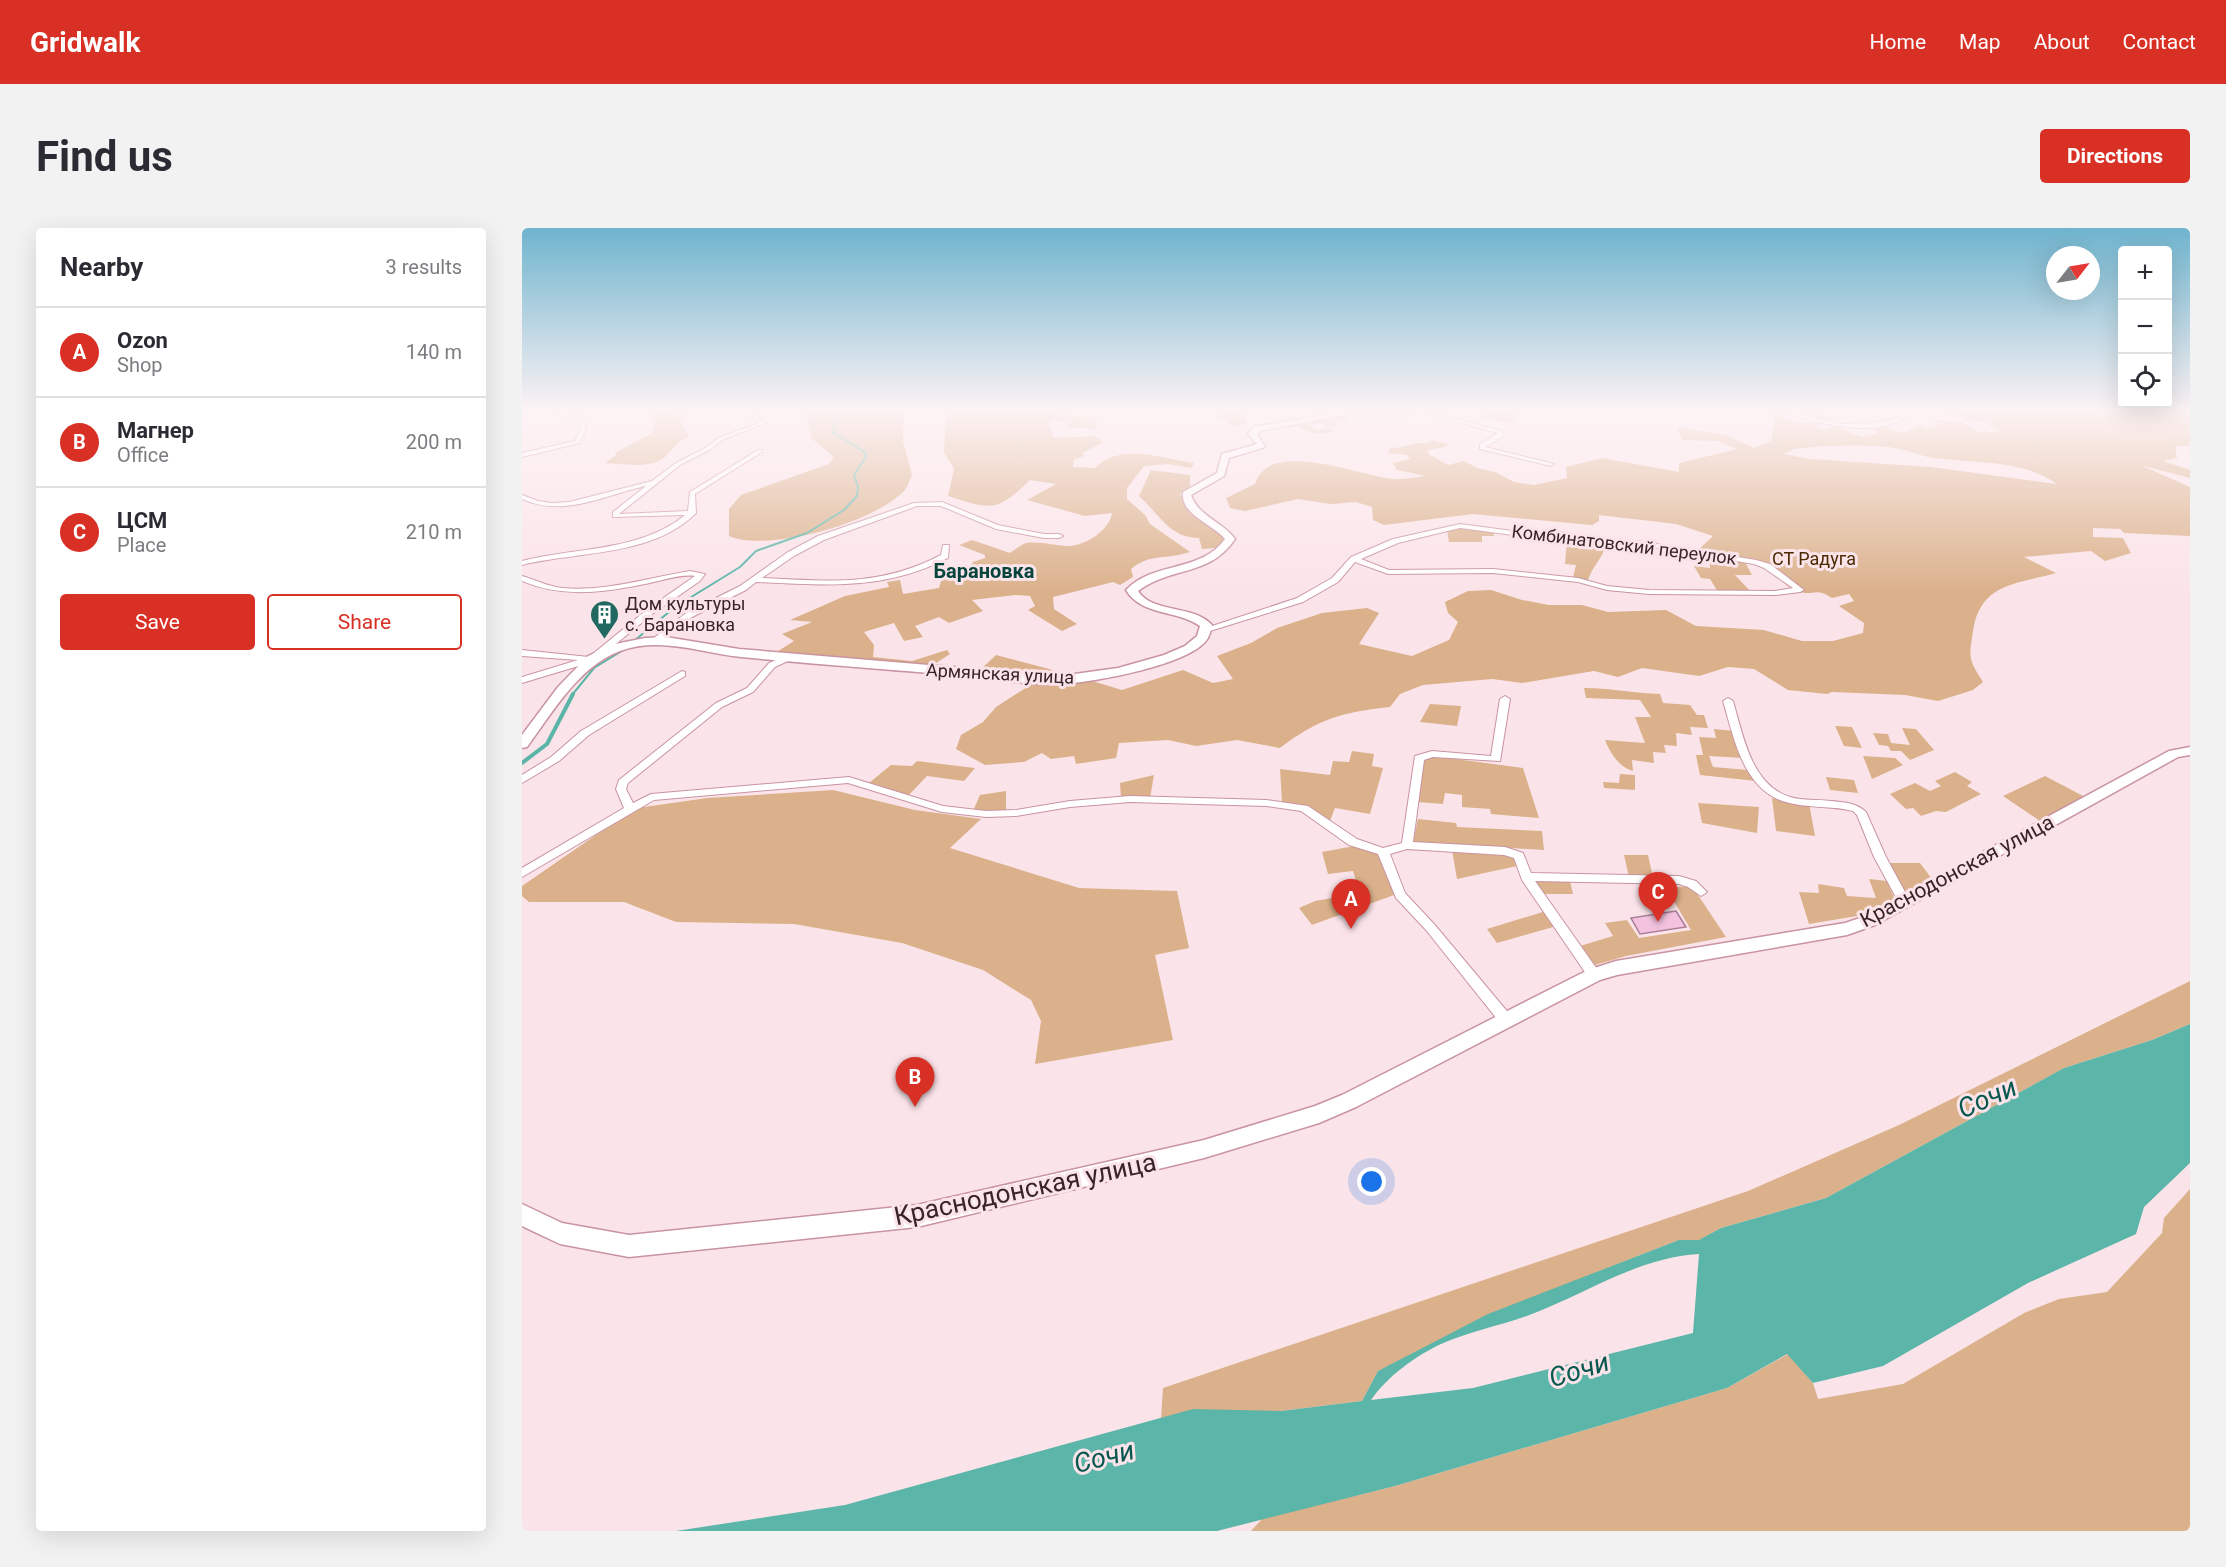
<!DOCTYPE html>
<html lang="en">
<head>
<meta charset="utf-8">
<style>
	:root { --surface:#fff; --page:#f2f2f3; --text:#2b2b33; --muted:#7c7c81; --line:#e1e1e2; --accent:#d93025 }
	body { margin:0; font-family:Roboto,sans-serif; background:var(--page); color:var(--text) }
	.controls { position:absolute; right:18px; top:18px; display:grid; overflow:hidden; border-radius:6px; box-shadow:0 6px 24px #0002 }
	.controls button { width:54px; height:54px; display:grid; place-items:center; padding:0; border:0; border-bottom:2px solid var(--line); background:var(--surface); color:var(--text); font:30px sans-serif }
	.compass { position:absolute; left:1524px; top:18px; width:54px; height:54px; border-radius:50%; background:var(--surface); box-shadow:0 6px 24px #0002; rotate:59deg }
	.you { position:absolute; left:850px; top:954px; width:21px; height:21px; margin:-15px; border:4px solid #fff; border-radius:50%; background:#1a73e8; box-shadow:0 0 0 9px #1a73e833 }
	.badge { display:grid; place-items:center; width:39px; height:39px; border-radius:50%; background:var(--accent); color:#fff; font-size:20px; font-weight:700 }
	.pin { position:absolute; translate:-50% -50px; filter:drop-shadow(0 2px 3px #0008) }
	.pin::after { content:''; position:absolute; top:32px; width:21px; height:18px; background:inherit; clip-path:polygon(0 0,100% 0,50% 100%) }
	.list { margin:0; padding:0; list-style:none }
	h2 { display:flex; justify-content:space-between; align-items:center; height:78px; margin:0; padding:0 24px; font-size:26px }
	h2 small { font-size:20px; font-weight:400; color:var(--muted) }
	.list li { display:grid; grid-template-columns:39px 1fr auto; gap:18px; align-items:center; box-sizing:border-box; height:90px; padding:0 24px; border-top:2px solid var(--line) }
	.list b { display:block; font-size:22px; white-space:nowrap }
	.list p { margin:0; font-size:20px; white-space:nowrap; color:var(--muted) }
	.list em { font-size:20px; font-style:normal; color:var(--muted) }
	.actions { display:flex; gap:12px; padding:18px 24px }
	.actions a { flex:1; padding:14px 0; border:2px solid var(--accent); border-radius:6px; text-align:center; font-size:21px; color:var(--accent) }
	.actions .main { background:var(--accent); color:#fff }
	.icon { flex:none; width:33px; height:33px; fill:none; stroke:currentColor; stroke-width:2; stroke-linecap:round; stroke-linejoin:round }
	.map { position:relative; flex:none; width:1668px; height:1303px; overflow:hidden; border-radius:6px }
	header { display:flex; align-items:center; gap:36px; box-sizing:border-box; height:84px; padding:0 30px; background:var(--accent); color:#fff }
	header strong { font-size:28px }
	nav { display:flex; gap:33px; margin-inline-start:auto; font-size:21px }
	.intro { display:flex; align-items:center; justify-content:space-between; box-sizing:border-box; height:144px; padding:0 36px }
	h1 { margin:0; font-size:42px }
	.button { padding:15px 27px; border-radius:6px; background:var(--accent); color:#fff; font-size:21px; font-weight:700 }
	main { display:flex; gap:36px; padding:0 36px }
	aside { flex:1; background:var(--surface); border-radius:6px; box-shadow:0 6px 24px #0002 }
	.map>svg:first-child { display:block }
</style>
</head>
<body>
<header>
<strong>Gridwalk</strong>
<nav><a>Home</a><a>Map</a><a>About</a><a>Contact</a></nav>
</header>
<div class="intro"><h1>Find us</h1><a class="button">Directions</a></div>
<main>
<aside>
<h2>Nearby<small>3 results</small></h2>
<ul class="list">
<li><span class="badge">A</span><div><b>Ozon</b><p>Shop</p></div><em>140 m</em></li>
<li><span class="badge">B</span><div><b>Магнер</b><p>Office</p></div><em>200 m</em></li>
<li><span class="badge">C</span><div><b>ЦСМ</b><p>Place</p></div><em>210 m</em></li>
</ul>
<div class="actions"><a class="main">Save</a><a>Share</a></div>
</aside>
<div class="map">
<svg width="1668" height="1303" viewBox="0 0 1668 1303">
	<rect width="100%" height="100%" fill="#fbe4e9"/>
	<path fill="#dbb18b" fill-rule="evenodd" d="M134,181h19l-1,3 10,4 -1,10 6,10c-12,6 -15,12 -24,21 -13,12 -44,7 -60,6l11,-8 -1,-2 37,-20 3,-6 -5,-14z
		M274,181h108l-1,32 9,34c-2,4 -4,12 -8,16 -29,31 -136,62 -175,45v-27l12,-14 88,-31 5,-7 -23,-19 -4,-23z
		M424,181h114l6,1 -5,5 36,3 -2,11 -30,-2 5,-4 -17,-3 -5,4 4,6 1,8 41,-2 10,6 -22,11 2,3 -10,3 -1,8 22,1c25,-26 68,-9 99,-5l-3,5 -23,-4 -24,2 -17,22v11l18,16 5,9 40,28c-24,8 -40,1 -59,17l2,8 -13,8 -7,-3 -60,15 1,12 23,15 -15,7 -34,-21 7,-4 -5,-10 -15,-1 -43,5 11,11 -34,12 -10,-6 -24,9 8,11 -19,4 -10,-18 -30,9 10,13 -1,12 39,4 35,-11 3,4 -17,11 -22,1 -136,-13 19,-12 -12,-7 30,-12 -22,-2 55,-24 44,-9 -2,-5 13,-2 3,14 36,-6 5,-17 24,-2 5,-7 12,-4v-3l-26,-10 13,-5 38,13c4,-3 11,-8 16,-10 14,-2 29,3 43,3 17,-1 40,-15 43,-33l-27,3 -58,-16 29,-16 -26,-4c-33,32 -38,30 -82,16l6,-27 -10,-17z
		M955,181h48l-13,5 4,6 -11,3 -26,-6 7,-2z
		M1242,181c19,0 22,20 51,12l-13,-6 3,-2 32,5 -7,3 -12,-2 21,5 -19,-2 3,1 -9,3 10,4 12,-4 25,11 17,-4 -9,-6 10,-2 23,8 19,-8 8,3 13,-4 -14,-5 35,4 16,9h22l-19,-11h-19l4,-3 -28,-7 1,-2h250v37h-15l2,12 -14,3 27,9v8l-50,-13 50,22v49l-66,-3 -4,-4 -27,-1v9l30,1 8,15 -26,8 -14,-10 -67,6 32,16c-39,11 -76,10 -83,58 -4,28 -5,27 10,51l-10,8 -35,11 -33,-6 -73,-3 -5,2 -39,-4 -34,-21 -26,-2 -29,9 -57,-8 -24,9 -24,-6 -72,12 -30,-4 -69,6 -23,9 -10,13c-48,5 -72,12 -110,41l-43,-8 -41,6 -28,-6 -49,3 -3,15 -40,6 -2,-8 -23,3 -9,-6 -18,9 -39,3 -29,-16 5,-14 22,-13 13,-15 42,-27 19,4 35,-3 30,9 61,-20 30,13 20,-4 -16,-23 34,-13 26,-15 45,-15 45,-5 12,5 -20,31 53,12 37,-16 9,-18 -10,-9 -3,-11 23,-11 23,-1 31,10 27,5h33l26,7 58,-2 30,16 68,4 38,11h31l30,-8 1,-10 -25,-17 15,-5 -5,-7 -17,4c-17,-11 -19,-2 -32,-6 -21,-6 -26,-27 -55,-30l7,13h-17l16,17h-33l-8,-13 -9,-1 -7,-12 16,2v-11l-14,-5 17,-16 -37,-12 -77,-9v6l-7,4 -119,-11 -89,11 -11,-5 -1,-13 -16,-5 -25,2 -33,-5 -53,12 -15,-3 -4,-10 29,-14c14,-47 107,-7 139,-5 10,1 22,-2 32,-3l-29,-6 -4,-7 17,-4 -3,-4 -19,-2 3,-5c13,0 22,-6 36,-5l5,-3 17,4 -4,3 -18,3 3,5 18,10 16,-4 13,7 18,4 19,10 20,3 33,-7 -1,-11 36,-9 77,14v-9l59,-14 -20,-8 -36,-1 -5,-13 49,8 28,13 17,-7 4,-24zM1303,218c24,0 51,-2 75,3 12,2 23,8 35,9 42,6 86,1 122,26l-126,-17 -121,-8 -27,-5 11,-5z
		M718,182l6,6v8l-11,3 -22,-12z
		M821,186l7,6 -15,1 3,5 -11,1 -5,-4 -12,2 6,5 15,-2 2,4c-18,4 -27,0 -42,-10z
		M629,242l39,5v12l-10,7 9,19 28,17 7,10 -9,8 -13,1 -3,-11c-29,0 -39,-23 -60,-42z
		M948,300l23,2 1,6h-12v6h-33l-2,-12z
		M1045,312l14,2 2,5 22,1c-4,12 -13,19 -17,32l-15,-2 3,-13 -11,-1z
		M474,427l68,18 -9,4 -76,-6z
		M1062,460c26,0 50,5 76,6l3,9 27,2 7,10h7l4,13 -18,-1 2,8 -16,-2 1,13 -13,-1 2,8 -13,-1 1,11 -22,-3 1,11c-14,-4 -23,-18 -28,-31l40,3 -10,-26h16l-11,-17 -54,-2z
		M908,476l31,2 -4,20 -37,-4z
		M1313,498l17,1 10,21 -18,-2z
		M1380,500l14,1 18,21 -24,10 -9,-9h-10l-3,-5 -9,-1 -6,-12 15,1 3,9 19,2z
		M1192,501l21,2 9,27 -35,-2 4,11 35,3 8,11 -56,-6 -4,-20h7l-4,-18 17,1z
		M830,523l22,3 -2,12 11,2 -13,46 -35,-6 -5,13 -48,-18 -2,-34 50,6 3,-14 16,1z
		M911,528l90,12 16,50 -48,-4 -1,-5 -28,-2v-12l-17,-2 -2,11 -26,-2 6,-43z
		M1341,528l32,2 8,7 -31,14z
		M395,533l58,7 -11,13 -37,-5 -19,20 -39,-13 22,-18 21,1z
		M1433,544l17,10 -5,4 14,8 -35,18 -10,-1 -15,5 -8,-8 -7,1 -16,-15 25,-11 15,8 11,-5 -6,-5z
		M1098,546l15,1v15l-31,-2 -1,-6 16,1z
		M632,547l-4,23h-29l-1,-15z
		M1523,548l40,21 -45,24 -37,-25z
		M1304,549l28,3 4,13 -28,-3z
		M311,562l82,20 66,9 -31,29 129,40 98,3 12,57 -34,7 18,85 -138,24 6,-43 -10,-21 -48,-30 -81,-27 -108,-19 -118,-2 -52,-20h-95l-7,-6v-10l100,-69 8,-8 77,-11z
		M484,563v20h-33l7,-16z
		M1250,570l37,5 6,33 -39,-5z
		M1176,575l61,4 -2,26 -55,-10z
		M896,591l38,4 1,4 85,4 2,19 -131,-8z
		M832,618l27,8 13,41 -82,30 -13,-17 16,-7 35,-6 -1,-7 9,-1 -5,-16 -25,3 -6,-22z
		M930,622l38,1 25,6 2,9 -60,13z
		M1102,627h24l5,23 -24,-1z
		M1367,635h31l12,16 -26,15z
		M1011,651l37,2 3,13h-31z
		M1347,651l18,2 8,19 -26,14 -60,10 -10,-32 20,1 -1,-9 26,4 3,8 29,2z
		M1170,658l34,51 -100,19 -31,9 -15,-19 33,-10 -8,-13 22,-3 12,18 52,-8 -25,-42z
		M1024,683l11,15 -60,17 -10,-14z
		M1668,753v43l-38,16 -88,28 -238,130 -105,30 -21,12h-21l-82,32 -219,99 -16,30 -81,10 -120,7 2,-30 585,-197 151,-66z
		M1668,961v342h-939l12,-13 132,-32 332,-98 61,-34 25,29 5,16 85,-15 121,-71 35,-14 48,-7 55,-59 2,-15z"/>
	<path fill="#5bb5a8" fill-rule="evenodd" d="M1668,796v139l-46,44 -8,27 -108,49 -145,83 -70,17 -26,-29 -60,34 -332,98 -178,45h-541l169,-26 348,-96 88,2 81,-10 16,-30 110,-57 191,-74h20l22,-12 105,-30 238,-130 88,-28zM1177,1026l-6,79 -220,55 -102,12c16,-23 44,-44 70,-56 29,-13 62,-19 91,-30 55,-21 108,-57 167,-60z"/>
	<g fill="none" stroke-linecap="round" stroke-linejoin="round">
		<path stroke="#5bb5a8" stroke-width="2" d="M112,413l41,-34 65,-40 16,-16 51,-18 37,-23 13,-14 1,-9 -4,-12 12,-18 -1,-5 -32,-19 3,-12 -8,-12
			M50,467l22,-27 31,-19"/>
		<path stroke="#5bb5a8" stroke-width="4" d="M0,535l25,-19 26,-50"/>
	</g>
	<path fill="#f3c2de" stroke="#aa7d97" stroke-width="1.5" d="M1154,683l10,16 -46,7 -9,-16z"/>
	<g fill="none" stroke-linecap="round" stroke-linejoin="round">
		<defs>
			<path id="minor" d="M15,181h11l37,9 1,10 -6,15 -58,14v-4l53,-12 6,-13 -1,-8z
				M219,181h4l21,14 -44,17 -11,9 -31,16 -61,49 69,-3 2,-19 68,-42h4v2l-67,42 1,19c-44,44 -118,38 -174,52v-4c54,-14 118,-9 163,-46l-72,2v-5l33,-26c-42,9 -82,32 -124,13v-4l16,6 14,2 17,-1 83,-21 24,-18 31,-16 11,-9 41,-15 -18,-12z
				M896,181l84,22 2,5 -19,11 69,17 -3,2 -71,-17v-5l18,-11 -80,-22z
				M1187,181h28l-3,2z
				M1249,181h13l51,14 4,-14h6l-7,14 3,1 32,-1 32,-7 3,2c-37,19 -82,7 -119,-4 -6,-2 -12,-3 -18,-5z
				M420,274l56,23 46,9h15l4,2 -4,2h-15l-48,-9 -55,-23h-24l-93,34 -30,16 -32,22c67,3 118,9 179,-23l2,-10h6l-1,13c-65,33 -121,27 -192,24l-10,8 -54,27 -35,26 -7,-2 36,-28 54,-27 48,-34 30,-16 96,-33z
				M938,296l84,11 101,7 111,18 14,4 34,26 -4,2 -25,3 -126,-1 -42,-4 -29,-8 -85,-9 -105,1 -33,-12 -17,20 -35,20 -93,29 -7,-2 94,-31 35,-20 19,-21 42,-18zM938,300l84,11 101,7 109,18 10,4 29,20 -18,3 -126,-1 -42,-4 -29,-8 -85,-9 -104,1 -28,-11 37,-16z
				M168,343l15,3 -5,7 -45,31 -60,49 -73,22v-6l56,-17 -56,-4v-6l67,7 60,-49 46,-32c-14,-2 -31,4 -45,7 -44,9 -85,16 -128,-2v-5c14,4 25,10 40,12 42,4 86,-10 128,-17z
				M267,426l4,3 -1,2 -17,8 -22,25 -31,15 -94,76 -2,6 7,14 18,-9 198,-17 94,29 43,5 30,-1 54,-9 60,-5 136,4 42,6 49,33 26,9 19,-5 13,-87 17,-5 59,5 9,-57 5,-3 5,3 -10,62 -67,-4 -9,3 -11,82 92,5 18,6 8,20 148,3 17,5 11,11 -6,4 -13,-9 -9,-3 -144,-3 64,91 2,3 -2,3h-10l-67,-98 -8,-22 -10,-3 -97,-6 -17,5 15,39 29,31 77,92 2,4 -2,4 -5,1 -5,-1 -75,-94 -30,-32 -18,-44 -29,-9 -48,-34 -35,-5 -136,-4 -60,5 -54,9 -30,1 -44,-5 -94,-29 -194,17 -132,77v-9l102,-60 -8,-19 3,-9 97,-77 31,-15 22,-25z
				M160,443l3,1v4l-96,59 -30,26 -37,22v-8l29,-18 30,-26z
				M1206,470l5,3c10,34 18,84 57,96 13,4 28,2 41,4 12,1 26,2 35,11l20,45 24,44 -2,3 -4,1 -6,-4 -24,-44 -17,-42 -4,-4c-19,-5 -39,-3 -59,-7 -50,-8 -59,-63 -71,-103z"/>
			<path id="tertiary" d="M889,181h14l-21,6h-59l-85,16 -3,3 8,13 -36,11 -5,18 -33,19c7,21 32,27 44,44 -25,38 -64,27 -97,52 15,23 55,13 74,34 -1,4 -2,9 -4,13 -16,27 -114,44 -145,46 -35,2 -74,-6 -109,-9 -71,-6 -142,-11 -213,-18 -39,-4 -81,-21 -121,-6 -42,16 -67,61 -93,96l-5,1v-13l36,-48 30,-31 27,-12 30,-6 21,-1 73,12 321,27 58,-8 46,-13 21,-9 12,-10 3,-10c-22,-16 -59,-10 -74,-36 27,-29 75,-17 99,-51 -12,-15 -45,-24 -42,-47l34,-19 5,-19 35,-10 -9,-10 6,-7 91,-16z
				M1668,519v8l-12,2 -303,168 -28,10 -230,40 -17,5 -244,127 -37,16 -115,35 -287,69 -288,30 -69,-13 -38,-18v-22l40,19 67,12 288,-30 287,-65 111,-34 27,-11 246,-125 28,-9 229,-38 18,-6 306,-166z"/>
		</defs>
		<use href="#minor" stroke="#c993a0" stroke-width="2"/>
		<use href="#tertiary" stroke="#c993a0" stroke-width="3"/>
		<use href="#minor" fill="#fff" fill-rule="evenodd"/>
		<use href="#tertiary" fill="#fff" fill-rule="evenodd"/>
	</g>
	<linearGradient id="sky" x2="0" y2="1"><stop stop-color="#6fb4ce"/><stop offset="0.5" stop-color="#fdf3f5"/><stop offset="1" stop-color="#fdf3f5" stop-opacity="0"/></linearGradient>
	<rect width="1668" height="364" fill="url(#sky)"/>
	<defs>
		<symbol id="building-pin" viewBox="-11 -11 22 30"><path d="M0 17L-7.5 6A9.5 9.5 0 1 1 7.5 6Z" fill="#216960" stroke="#fbe4e9"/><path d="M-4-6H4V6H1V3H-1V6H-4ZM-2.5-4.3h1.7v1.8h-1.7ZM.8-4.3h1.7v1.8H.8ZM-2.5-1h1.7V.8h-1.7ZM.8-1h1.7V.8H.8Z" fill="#fff"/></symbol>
	</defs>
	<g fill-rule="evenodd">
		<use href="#building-pin" x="66" y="370" width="33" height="45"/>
	</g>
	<g text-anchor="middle" stroke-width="6" stroke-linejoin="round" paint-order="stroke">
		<g font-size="18" fill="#392429" stroke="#fbe4e9">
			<text transform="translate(1102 317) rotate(7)" y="6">Комбинатовский переулок</text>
			<text transform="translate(478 446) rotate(3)" y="6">Армянская улица</text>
		</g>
		<g font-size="18" fill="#4b2901" stroke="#fbe4e9">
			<text x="1292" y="337">СТ Радуга</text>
		</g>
		<g font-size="18" fill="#392429" stroke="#fbe4e9" text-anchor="start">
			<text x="103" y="382">Дом культуры<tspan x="103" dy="21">с. Барановка</tspan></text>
		</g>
		<g font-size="20" font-weight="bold" fill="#06453e" stroke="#fbe4e9">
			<text x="462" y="350">Барановка</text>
		</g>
		<g font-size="21" fill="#392429" stroke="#fbe4e9">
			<text transform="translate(1435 643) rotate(-28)" y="7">Краснодонская улица</text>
		</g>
		<g font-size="26" fill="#392429" stroke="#fbe4e9">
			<text transform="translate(503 961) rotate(-12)" y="9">Краснодонская улица</text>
		</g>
		<g font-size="27" font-style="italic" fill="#08584f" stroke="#fbe4e9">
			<text transform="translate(1465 870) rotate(-24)" y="9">Сочи</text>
			<text transform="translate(1057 1142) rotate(-17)" y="9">Сочи</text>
			<text transform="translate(582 1229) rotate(-14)" y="9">Сочи</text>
		</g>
	</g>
</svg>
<div class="controls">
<button>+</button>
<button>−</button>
<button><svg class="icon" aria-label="locate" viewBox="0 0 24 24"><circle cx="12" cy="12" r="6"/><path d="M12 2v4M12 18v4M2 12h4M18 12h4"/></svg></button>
</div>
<svg class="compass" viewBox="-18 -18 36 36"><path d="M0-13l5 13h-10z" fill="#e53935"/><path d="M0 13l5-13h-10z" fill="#7c7c81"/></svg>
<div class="you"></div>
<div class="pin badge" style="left:829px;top:701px">A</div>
<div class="pin badge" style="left:393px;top:879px">B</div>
<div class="pin badge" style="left:1136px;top:694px">C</div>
</div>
</main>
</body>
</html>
